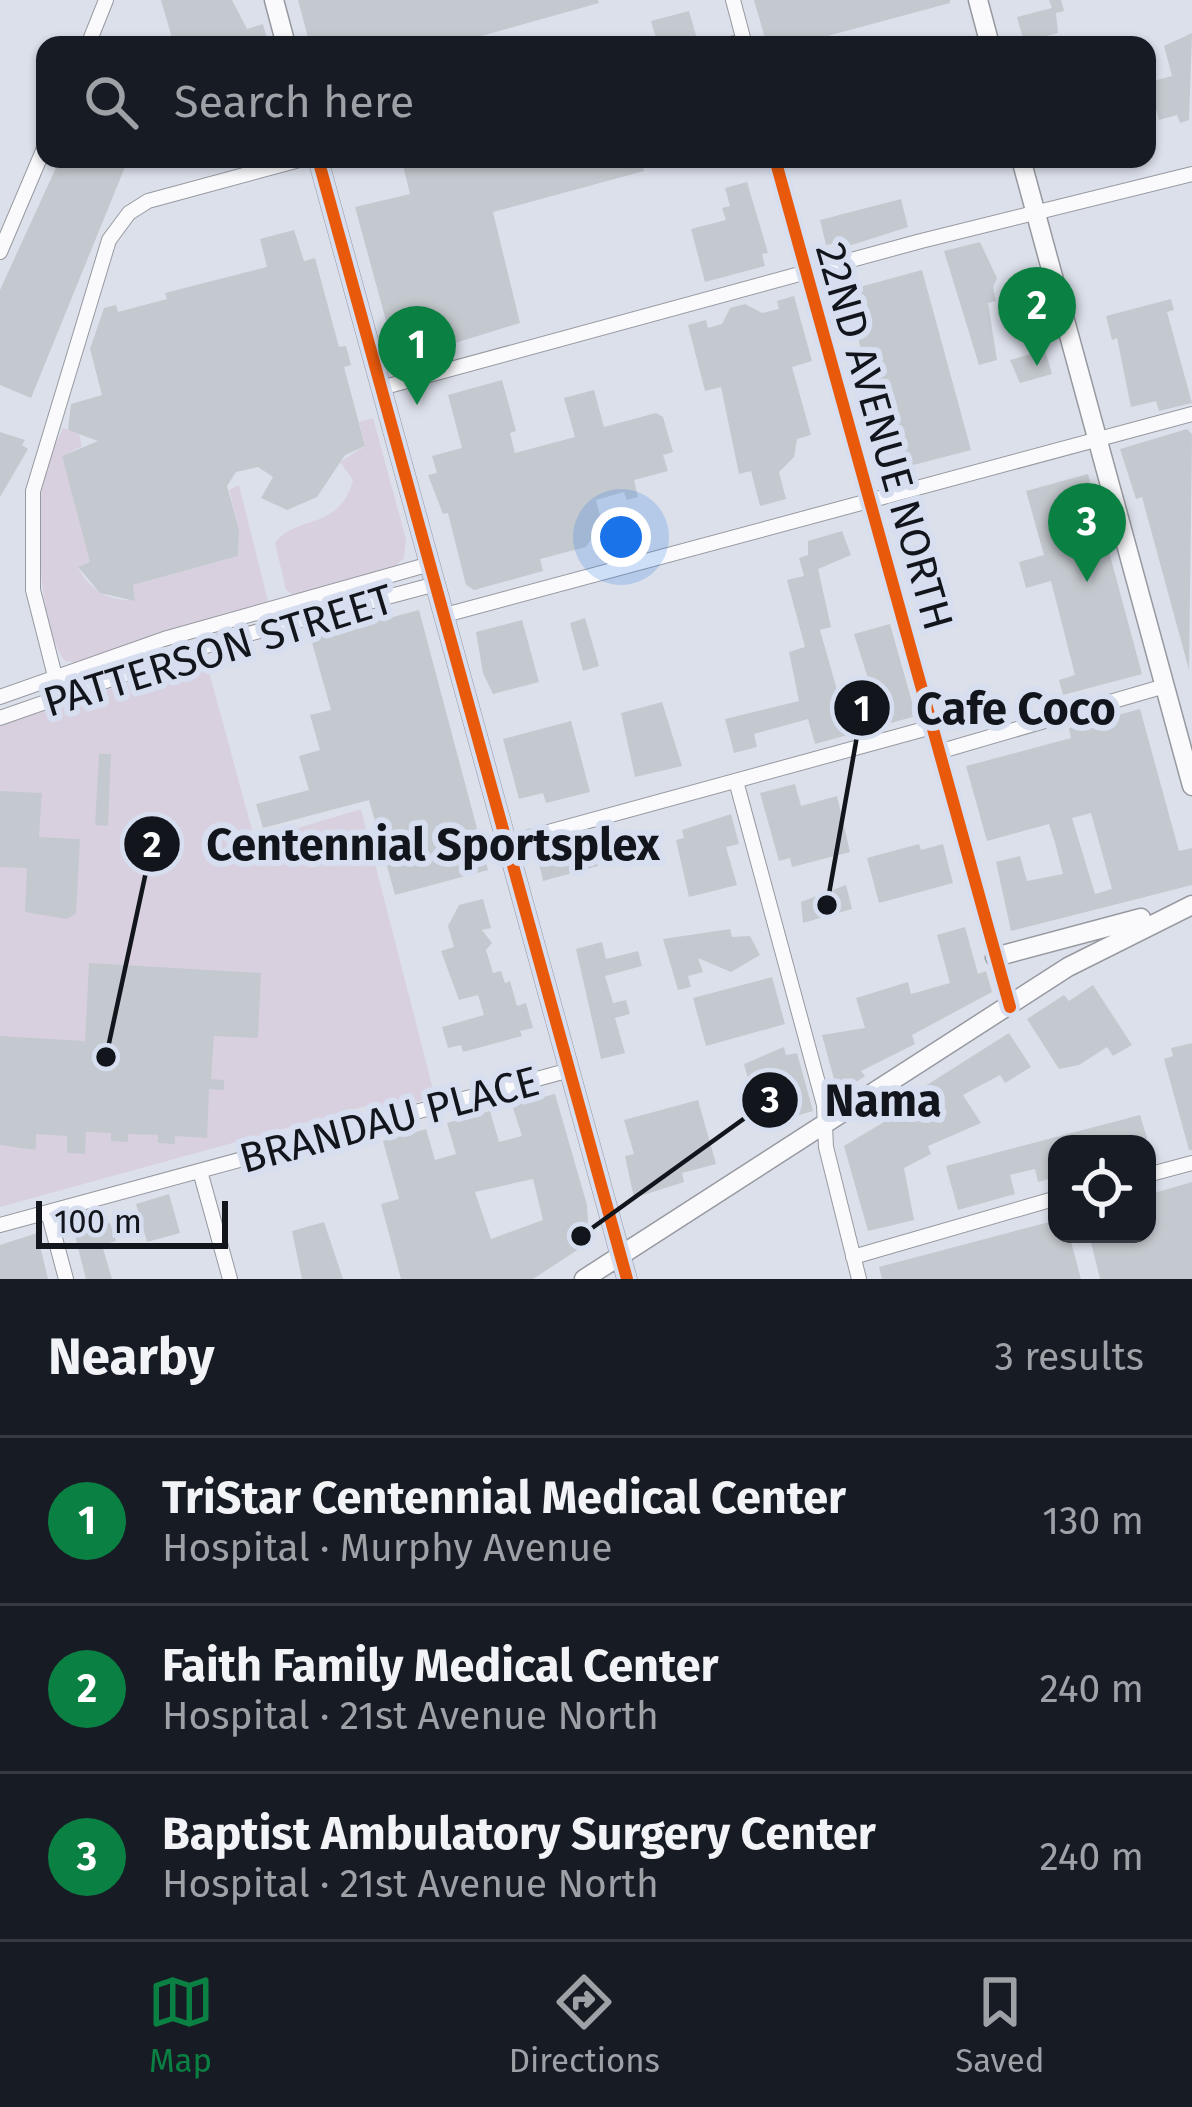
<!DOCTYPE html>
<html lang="en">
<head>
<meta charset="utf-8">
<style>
	:root { --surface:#171b24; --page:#242831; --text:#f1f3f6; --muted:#9ea1a6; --line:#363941; --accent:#0b8043 }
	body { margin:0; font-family:"Fira Sans",sans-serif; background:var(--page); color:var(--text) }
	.controls { position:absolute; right:36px; bottom:36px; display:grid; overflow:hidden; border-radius:24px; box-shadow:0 3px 9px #0004 }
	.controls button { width:108px; height:108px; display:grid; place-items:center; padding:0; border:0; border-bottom:3px solid var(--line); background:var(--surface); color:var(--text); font:60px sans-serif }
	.scale { position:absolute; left:36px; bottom:30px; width:192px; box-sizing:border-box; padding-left:12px; border:6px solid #12151b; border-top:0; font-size:33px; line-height:42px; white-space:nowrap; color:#12151b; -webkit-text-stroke:9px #d6def0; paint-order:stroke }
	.you { position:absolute; left:621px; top:537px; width:42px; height:42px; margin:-30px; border:9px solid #fff; border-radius:50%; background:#1a73e8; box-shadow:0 0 0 18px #1a73e833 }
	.badge { display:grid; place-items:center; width:78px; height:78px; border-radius:50%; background:var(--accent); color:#fff; font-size:39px; font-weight:700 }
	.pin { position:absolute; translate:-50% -99px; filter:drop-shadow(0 3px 6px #0008) }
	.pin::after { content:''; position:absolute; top:63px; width:42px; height:36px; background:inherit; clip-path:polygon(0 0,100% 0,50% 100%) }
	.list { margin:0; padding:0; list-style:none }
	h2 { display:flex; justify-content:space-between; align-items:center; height:156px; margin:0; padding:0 48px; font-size:51px }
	h2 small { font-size:39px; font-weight:400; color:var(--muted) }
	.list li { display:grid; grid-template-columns:78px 1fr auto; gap:36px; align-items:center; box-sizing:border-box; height:168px; padding:0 48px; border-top:3px solid var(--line) }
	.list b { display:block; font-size:45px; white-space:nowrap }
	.list p { margin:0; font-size:39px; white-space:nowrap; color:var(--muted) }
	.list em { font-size:39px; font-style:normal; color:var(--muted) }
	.icon { flex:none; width:66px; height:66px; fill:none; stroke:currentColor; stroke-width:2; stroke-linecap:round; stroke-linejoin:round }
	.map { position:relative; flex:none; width:1192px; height:1279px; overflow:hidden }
	.search { position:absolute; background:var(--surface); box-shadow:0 3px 9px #0004; left:36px; right:36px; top:36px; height:132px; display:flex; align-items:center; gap:30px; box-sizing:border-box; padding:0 42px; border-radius:24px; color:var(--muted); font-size:45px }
	.sheet { height:660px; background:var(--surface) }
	nav { display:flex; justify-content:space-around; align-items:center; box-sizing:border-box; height:168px; border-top:3px solid var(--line); background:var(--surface); font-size:33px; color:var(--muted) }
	nav a { display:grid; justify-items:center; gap:6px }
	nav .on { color:var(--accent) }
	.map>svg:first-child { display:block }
</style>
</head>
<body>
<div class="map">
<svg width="1192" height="1279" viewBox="0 0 1192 1279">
	<rect width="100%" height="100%" fill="#dce0ea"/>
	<path fill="#d9d0df" d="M373,418l33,121 -2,19 -10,9 -101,28 -7,-5 -11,-47c21,-29 64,-11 78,-63l-13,-18 25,-16 -6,-24z
		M63,428l16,6 3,12 -19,10 28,106 -13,6c13,22 29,33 56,32l-1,-15 105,-29 1,-28 -10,-38 10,-5 29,116 -190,62 -13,-2c-28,-35 -31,-156 -18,-198 4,-12 11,-23 16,-35z
		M205,657l50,184 106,-32 74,288 -47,12 -10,-6 -378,104v-481z"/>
	<path fill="#c4c9cf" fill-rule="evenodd" d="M161,0h71l15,29 16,-5 5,18 -94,3z
		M298,0h300l1,3 -150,42h-139z
		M754,0h196v3l-156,42h-27z
		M1049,0h12l3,11 -8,2 2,20 -34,9 -7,-25 35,-9z
		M689,11l8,28 -39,6 -7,-24z
		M1192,33l-3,87 -9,3 -3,-8 -18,5 -10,-38 23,-6 -8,-30z
		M60,159h44l21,8 -94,231 -31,-13v-95z
		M410,159h231l3,12 -151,41 27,111 -123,38 -42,-154 55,-13 -8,-33z
		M747,182l21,71 -6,1 3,12 -60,16 -14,-53 35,-9 -4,-12 8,-2 -5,-18z
		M901,199l7,28 -69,22 -2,-6 -11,2 -6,-25z
		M294,230l10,31 11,-3 24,89 7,-1 5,19 -7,2 21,79 -20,9 -28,42 -30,13 -26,-12 12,-21 -15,-10 -22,5 -9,14 12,43 -1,27 -105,29 2,16 -35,-8 -22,-26 12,-5 -28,-106 36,-15 -30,-11 3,-26 31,-9 -12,-46 14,-41 12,-3 2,7 49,-13 -2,-6 102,-26 -7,-28z
		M980,242l17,36 -4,9 3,14 -8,2 9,57 -18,5 -35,-114z
		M922,270l49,180 -77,20 -49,-179z
		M794,296l18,65 -20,6 19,68 -14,4 -3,18 -15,15 7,27 -26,7 -9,-35 -12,3 -18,-87 -16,4 -17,-66 18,-5 2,8 14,-4 8,-16 15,-4 17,9 17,-4 -2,-8z
		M1171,299l3,11 -7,2 25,91 -33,8 -3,-10 -25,6 -14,-69 -5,2 -6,-24z
		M1045,350l7,24 -32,9 -10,-23z
		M502,380l14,51 -6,2 5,20 60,-16 -11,-39 30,-8 10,37 52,-14 7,4 10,35 -10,3 5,16 -34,9 4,17 -11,3 -3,-8 -28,8 6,23 -16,24 -46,12 3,12 -69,19 -8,-5 -18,-72 -5,1 -15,-39 9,-2 -5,-17 30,-8 -14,-53z
		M1187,429l5,5 -3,236 -47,-173 -6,2 -16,-50z
		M0,432l25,8 -3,5 6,4 -28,48z
		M1088,474l54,200 -79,21 -4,-15 16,-5 -24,-94 -25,7 -7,-26 25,-7 -18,-64z
		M842,531l9,24 -33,14 13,58 -11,3 19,67 32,-9 -17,-54 36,-10 26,92 -101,28 -7,-25 -54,15 3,13 -23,6 -9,-34 74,-18 -10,-49 16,-5 -18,-67 17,-4 -5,-18 9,-3v-14z
		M419,610l69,260 -93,25 -26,-95 -106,28 -7,-24 53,-14 -10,-34 21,-6 -10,-35 21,-5 -20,-71z
		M585,618l14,48 -16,5 -13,-48z
		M522,620l17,62 -46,12 -10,-21 -7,-41z
		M662,702l20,64 -47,11 -14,-64z
		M1140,709l39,142 13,-3v37l-181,46 -15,-69 24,-6 7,25 36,-7 -8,-31 -6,-19 -62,17 -21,-75 105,-28 -2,-10zM1091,813l21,76 -17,5 -23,-76z
		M571,721l19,71 -44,11 -3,-10 -24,6 -16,-60z
		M99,754h12l-3,72 -13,-1z
		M795,784l6,22 36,-10 13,56 -58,15 -2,-9 -11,3 -19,-68z
		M0,791l42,2 -3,44 41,2 -4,75 -9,5 -42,-7 2,-44 -27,-1z
		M731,814l8,30 -13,3 11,38 -48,12 -13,-57 8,-2 -2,-8z
		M590,835l8,31 -55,15 -7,-31z
		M919,844l2,6 22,-6 10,39 -74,20 -12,-45z
		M846,885l6,24 -49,14 -2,-21z
		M483,899l8,29 -9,2 10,13 -6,7 7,23 8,-2 4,12 5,-2 7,25 9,-3 7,25 -13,3 2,5 -59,16 -2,-7 -13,3 -6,-21 42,-12 -6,-20 -19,5 -18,-49 13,-4 -6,-21 11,-21z
		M965,927l13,47 8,-3 6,21 -80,43 3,9 -54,27 4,5 -27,18 -16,-59 43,-7 -9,-30 52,-16 3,12 39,-11 -13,-48z
		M730,929l2,8 18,-1 10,19 -29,17 -33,-14 5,14 -15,4 3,11 -13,3 -15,-51z
		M602,942l4,17 32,-8 4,15 -37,10 8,27 13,-3 4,14 -15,4 10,35 -24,6 -25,-110z
		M89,963l172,10 -3,65 -44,-2 -3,43 13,1v10l-15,-1 -2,49 -32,-2v8l-17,-1v-8l-30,-1v8l-17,-1v-8l-25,-1 -1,22 -18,-1v-17l-31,-2v16l-36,-5v-109l85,5z
		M772,977l13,47 -79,22 -13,-48z
		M1093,985l39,60 -19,11 -6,-9 -28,18 -20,4 -32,-50 37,-24 5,6z
		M1009,1033l22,34 -26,16 -5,-8 -37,20 18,28 -53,23 3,8 -27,14 10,52 -46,11 -24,-85 83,-50 -5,-8z
		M1192,1043v107h-3l-25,-91 9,-3 -2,-8z
		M784,1047l2,8 11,-2 16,58 -52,15 -17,-62z
		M555,1094l32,111 2,33 -7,9 -49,32h-132l-20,-75 18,-5 -16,-58 43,-12 9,31 21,-6 -9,-31 43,-12 9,31 23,-6 -10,-31zM533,1179l10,41 -52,19 -16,-47z
		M698,1100l18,64 -34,9 2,9 -50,16 -9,-42 9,-2 -10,-34z
		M1140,1115l7,23 -15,6h-75l-1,33 -18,5 -3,-13 -25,6 5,19 -57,16 -12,-44z
		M1192,1182v97h-92l-11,-45h58v-39z
		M169,1194l11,39 -33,9 -11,-38z
		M1057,1220v14h12l12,45h-199l-3,-12z
		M324,1222l19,57h-41l-10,-48z
		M110,1223l6,18 -14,4 10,34h-26l-12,-47z
		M37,1233l11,46h-48v-34z"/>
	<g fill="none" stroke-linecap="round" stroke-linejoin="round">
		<defs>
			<path id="street" d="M733,0l12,45
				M88,45l18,-45
				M726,45l18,-4
				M775,159l235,848
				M0,252l45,-106
				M381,388l540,-147 271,-67
				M445,615l747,-201
				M60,696l-27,-106v-99l76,-251 20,-27 19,-12 155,-42
				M0,697l164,-58 266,-75
				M0,718l218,-76 218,-58
				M938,752l227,-66
				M736,781l88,324 2,42 33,132
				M508,843l424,-116
				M200,1171l30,108
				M1147,1175l45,-12
				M48,1212l18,67
				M0,1225l570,-155
				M853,1257l204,-59"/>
			<path id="secondary" d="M274,0l12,45
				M978,0l12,45
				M318,159l309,1120
				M1021,159l171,627
				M995,957l146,-39
				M584,1279l484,-312 124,-62"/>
		</defs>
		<use href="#street" stroke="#9699a0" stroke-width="16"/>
		<use href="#secondary" stroke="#9699a0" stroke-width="21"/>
		<use href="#street" stroke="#fafafc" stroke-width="14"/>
		<use href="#secondary" stroke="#fafafc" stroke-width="18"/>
		<defs>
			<path id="cycleway" d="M318,159l309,1120
				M775,159l235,848"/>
		</defs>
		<use href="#cycleway" stroke="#d6def0" stroke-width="20"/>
		<use href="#cycleway" stroke="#e8590c" stroke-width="12"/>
	</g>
	<g text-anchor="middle" stroke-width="12" stroke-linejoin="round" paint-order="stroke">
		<g font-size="42" fill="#12151b" stroke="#d6def0">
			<text transform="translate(885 436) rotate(74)" y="15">22ND AVENUE NORTH</text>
			<text transform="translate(218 650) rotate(-17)" y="15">PATTERSON STREET</text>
			<text transform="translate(389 1119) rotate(-15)" y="15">BRANDAU PLACE</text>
		</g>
	</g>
	<path fill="none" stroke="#12151b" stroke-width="4.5" d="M827 905L862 708M106 1057L152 844M581 1236L770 1100"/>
	<g fill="#12151b" stroke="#d6def0" stroke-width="4.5">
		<circle cx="827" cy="905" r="12"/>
		<circle cx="106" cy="1057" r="12"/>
		<circle cx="581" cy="1236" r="12"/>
		<circle cx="862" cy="708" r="30"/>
		<circle cx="152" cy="844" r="30"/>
		<circle cx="770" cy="1100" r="30"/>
	</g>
	<g font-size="36" text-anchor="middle" font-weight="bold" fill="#fff">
		<text x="862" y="721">1</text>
		<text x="152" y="857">2</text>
		<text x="770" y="1112">3</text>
	</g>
	<g font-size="45" text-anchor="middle" font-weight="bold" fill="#12151b" stroke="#d6def0" stroke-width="12" stroke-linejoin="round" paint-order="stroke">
		<text x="1016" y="724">Cafe Coco</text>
		<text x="433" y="860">Centennial Sportsplex</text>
		<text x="883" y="1116">Nama</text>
	</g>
</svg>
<div class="controls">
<button><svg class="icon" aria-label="locate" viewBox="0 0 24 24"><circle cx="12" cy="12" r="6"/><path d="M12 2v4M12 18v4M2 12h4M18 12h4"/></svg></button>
</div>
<div class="scale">100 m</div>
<div class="you"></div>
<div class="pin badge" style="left:417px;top:405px">1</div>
<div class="pin badge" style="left:1037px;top:366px">2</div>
<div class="pin badge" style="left:1087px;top:582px">3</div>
<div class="search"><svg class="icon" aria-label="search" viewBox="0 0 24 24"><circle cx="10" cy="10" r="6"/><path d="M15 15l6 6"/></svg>Search here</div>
</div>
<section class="sheet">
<h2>Nearby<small>3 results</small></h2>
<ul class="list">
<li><span class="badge">1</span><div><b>TriStar Centennial Medical Center</b><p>Hospital · Murphy Avenue</p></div><em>130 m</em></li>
<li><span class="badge">2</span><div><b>Faith Family Medical Center</b><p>Hospital · 21st Avenue North</p></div><em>240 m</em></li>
<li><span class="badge">3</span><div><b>Baptist Ambulatory Surgery Center</b><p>Hospital · 21st Avenue North</p></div><em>240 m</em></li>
</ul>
</section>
<nav>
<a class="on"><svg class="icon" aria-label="map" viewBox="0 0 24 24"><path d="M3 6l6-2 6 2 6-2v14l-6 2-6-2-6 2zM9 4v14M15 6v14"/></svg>Map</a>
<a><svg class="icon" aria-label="directions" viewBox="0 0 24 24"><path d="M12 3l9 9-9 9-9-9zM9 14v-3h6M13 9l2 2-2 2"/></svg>Directions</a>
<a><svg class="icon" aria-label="saved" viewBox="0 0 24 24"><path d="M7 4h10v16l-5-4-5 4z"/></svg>Saved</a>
</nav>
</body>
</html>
